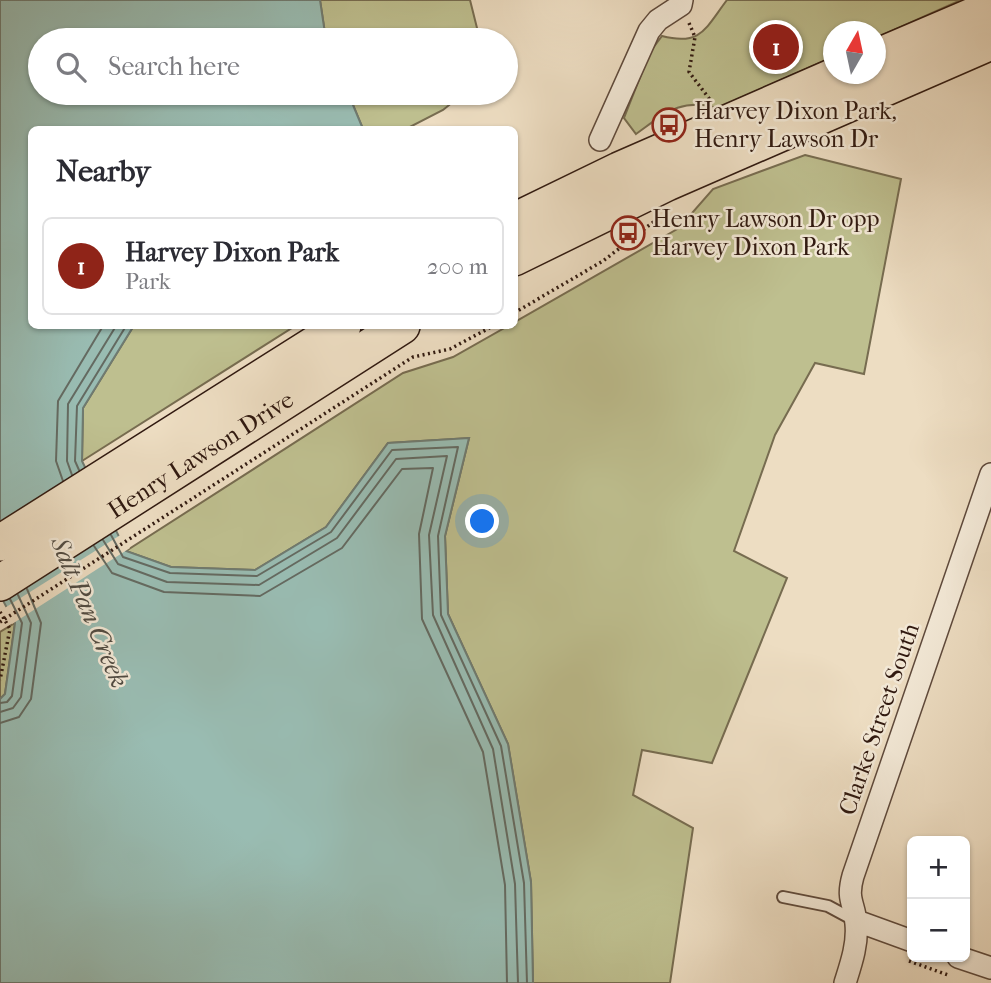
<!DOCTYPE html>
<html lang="en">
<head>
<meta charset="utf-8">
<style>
	:root { --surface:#fff; --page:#f7f7f7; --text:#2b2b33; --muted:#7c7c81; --line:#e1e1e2; --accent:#8f2418 }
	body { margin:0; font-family:"IM FELL French Canon",serif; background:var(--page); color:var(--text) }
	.controls { position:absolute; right:21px; bottom:21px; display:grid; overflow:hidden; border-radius:10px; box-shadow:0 2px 5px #0004 }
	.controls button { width:63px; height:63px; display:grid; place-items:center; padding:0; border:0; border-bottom:2px solid var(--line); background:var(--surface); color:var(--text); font:35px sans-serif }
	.compass { position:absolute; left:823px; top:21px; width:63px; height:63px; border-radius:50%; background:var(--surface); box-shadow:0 2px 5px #0004; rotate:9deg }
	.you { position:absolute; left:483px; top:522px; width:24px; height:24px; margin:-18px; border:5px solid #fff; border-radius:50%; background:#1a73e8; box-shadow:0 0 0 10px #1a73e833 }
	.badge { display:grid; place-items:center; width:46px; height:46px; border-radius:50%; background:var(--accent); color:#fff; font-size:23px; font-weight:700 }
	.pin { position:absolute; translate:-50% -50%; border:4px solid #fff; box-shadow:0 2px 7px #0006 }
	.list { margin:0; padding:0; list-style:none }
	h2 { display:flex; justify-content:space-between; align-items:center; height:91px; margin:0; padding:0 28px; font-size:30px }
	h2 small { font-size:23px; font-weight:400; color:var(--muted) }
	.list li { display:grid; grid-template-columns:46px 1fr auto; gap:21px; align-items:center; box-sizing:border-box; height:98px; margin:0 14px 14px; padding:0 14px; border:2px solid var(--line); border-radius:10px }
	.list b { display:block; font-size:26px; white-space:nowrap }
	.list p { margin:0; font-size:23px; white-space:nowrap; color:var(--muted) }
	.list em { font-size:23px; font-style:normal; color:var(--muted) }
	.icon { flex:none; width:38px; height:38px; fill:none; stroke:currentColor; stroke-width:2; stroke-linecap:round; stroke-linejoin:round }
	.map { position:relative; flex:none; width:991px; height:983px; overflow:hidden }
	.search { position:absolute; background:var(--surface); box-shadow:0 2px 5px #0004; left:28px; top:28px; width:490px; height:77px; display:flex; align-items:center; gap:18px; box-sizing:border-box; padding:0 24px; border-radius:38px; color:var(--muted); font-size:26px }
	.panel { position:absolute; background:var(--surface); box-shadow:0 2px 5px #0004; left:28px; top:126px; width:490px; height:203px; border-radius:10px }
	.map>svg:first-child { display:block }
</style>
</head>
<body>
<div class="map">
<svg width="991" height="983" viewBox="0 0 991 983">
	<rect width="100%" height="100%" fill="#edddc2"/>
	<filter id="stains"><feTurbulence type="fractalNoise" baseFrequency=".00286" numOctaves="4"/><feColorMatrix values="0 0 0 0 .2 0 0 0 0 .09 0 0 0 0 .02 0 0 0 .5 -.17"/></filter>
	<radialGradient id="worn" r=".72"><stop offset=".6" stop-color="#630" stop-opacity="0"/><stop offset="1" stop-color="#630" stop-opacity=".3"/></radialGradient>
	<path fill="#bebf8f" stroke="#776c50" stroke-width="2" d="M320,0h150l10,40h-154z
		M727,0h234l-85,38v-6h-42l-1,25 -115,51c-37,-11 -54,6 -82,26l-12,-16 26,-66 12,-16c39,10 43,-7 65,-36z
		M348,93h116l-21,17 -37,19h-43z
		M805,155l96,24 -37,195 -49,-11 -40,72 -41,116 53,27 -75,185 -70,-13 -9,45 60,33 -23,155h-137l-2,-101 -23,-138 -60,-130 -3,-78 24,-98 -81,5 -62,84 -71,43 -84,-3 -45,-16 277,-178 50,-16 55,-31h6l1,-4 164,-94 34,-39z
		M138,326h157l-213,135 1,-53 50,-81z
		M15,623l-10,71 -5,5v-67z"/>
	<path fill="#99bcb2" stroke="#6f7b71" stroke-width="2" d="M0,0h320l6,40h-286v53h308l15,36 -331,1v196h106l-5,1 -50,81 -1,53 44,90 45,16 84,3 71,-43 62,-84 81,-5 -24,98 3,78 60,130 23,138 2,101h-533v-284l5,-5 10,-71 -15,-28z"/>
	<path fill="#edddc2" d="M122,534l8,14 -118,76 -9,-15z"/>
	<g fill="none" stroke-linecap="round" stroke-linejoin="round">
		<path stroke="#646a61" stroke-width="2" d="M79,470l-4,-9 2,-55 49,-80
			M72,475l-5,-14 1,-57 48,-78
			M63,481l-7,-20 2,-60 45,-75
			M111,535l12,22 47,16 87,3 74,-44 61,-82 66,-3 -20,89 3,79 60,131 23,137 3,100
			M103,540l15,24 49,18 92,3 78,-47 59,-79 51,-3 -18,79 4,80 60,134 22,135 3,99
			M94,546l18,27 52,19 96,4 82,-48 60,-79 31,-1 -14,66 3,85 61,133 22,133 2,98
			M0,703l7,-1 5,-6 10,-73 -12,-24
			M0,712l13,-4 8,-11 10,-74 -13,-28
			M0,723l19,-6 12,-18 10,-76 -14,-34"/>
		<defs>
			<path id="lane" d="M783,897l45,9 26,14"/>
			<path id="street" d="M600,140l49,-109 9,-11 23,-15 1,-5
				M857,921l55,20
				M958,957l33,11
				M845,983c6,-19 13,-39 11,-59 -1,-21 -10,-23 -3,-48l138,-402"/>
			<g id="primary">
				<path d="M876,57l115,-49"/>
				<path d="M514,221l105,-51 220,-96"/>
				<path d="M514,258l153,-75 324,-141"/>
				<path d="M0,543l343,-217"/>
				<path id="s1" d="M0,583l402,-257"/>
			</g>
		</defs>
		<use href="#lane" stroke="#5f4a3c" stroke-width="14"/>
		<use href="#street" stroke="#5f4a3c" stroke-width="24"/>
		<use href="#primary" stroke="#301910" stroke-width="38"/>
		<path stroke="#301910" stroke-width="3.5" stroke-dasharray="2 3.5" stroke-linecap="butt" d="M689,23l6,14 -6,35 22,29
			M514,313l89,-52 53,-41
			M0,612l10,17 -10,51
			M0,622l413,-265 37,-8 43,-23
			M909,961l39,14"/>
		<use href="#lane" stroke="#f3e9d7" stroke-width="10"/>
		<use href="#street" stroke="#f3e9d7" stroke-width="21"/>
		<use href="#primary" stroke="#edddc2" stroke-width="35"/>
	</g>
	<defs>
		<symbol id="bus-ring" viewBox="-11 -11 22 22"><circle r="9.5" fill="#f3e9d7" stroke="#8f2418" stroke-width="1.5"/><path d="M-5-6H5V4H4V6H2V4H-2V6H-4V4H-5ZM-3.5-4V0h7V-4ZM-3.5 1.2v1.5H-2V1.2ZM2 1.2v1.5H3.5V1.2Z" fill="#8f2418"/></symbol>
	</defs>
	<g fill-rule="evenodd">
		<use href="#bus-ring" x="650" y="106" width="38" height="38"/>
		<use href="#bus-ring" x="609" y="214" width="38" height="38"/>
	</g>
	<g text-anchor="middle" stroke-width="5" stroke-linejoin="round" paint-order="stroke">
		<g font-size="24" fill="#301910" stroke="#f3e9d7" text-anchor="start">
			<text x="694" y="119">Harvey Dixon Park,<tspan x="694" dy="28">Henry Lawson Dr</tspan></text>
			<text x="652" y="227">Henry Lawson Dr opp<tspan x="652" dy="28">Harvey Dixon Park</tspan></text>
		</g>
		<g font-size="24" fill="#301910" stroke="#f3e9d7">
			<text dy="8" stroke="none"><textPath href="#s1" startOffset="238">Henry Lawson Drive</textPath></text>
			<text transform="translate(879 719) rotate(-71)" y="8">Clarke Street South</text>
		</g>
		<g font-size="26" font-style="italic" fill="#504a41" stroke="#f3e9d7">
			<text transform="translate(90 612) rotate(67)" y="9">Salt Pan Creek</text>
		</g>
	</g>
	<rect width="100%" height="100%" filter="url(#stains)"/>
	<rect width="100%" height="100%" fill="url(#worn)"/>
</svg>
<div class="controls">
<button>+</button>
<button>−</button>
</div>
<svg class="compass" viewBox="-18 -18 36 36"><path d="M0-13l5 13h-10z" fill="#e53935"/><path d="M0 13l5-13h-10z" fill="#7c7c81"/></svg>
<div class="you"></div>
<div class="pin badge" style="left:776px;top:47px">1</div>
<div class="search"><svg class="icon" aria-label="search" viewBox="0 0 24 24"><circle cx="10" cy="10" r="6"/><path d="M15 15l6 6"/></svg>Search here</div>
<section class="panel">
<h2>Nearby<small></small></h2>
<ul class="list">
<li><span class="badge">1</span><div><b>Harvey Dixon Park</b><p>Park</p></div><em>200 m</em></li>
</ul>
</section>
</div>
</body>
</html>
